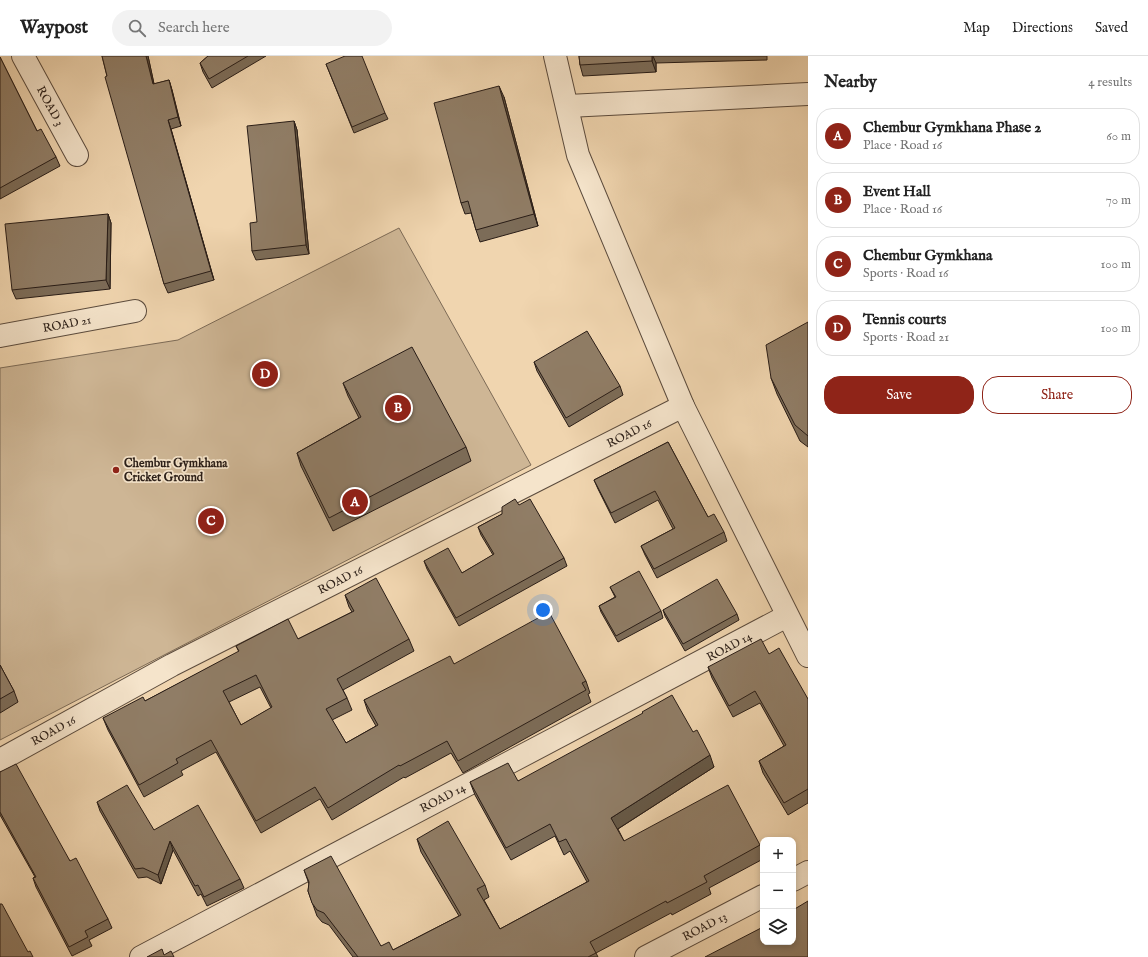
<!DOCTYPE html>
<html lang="en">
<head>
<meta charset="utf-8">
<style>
	:root { --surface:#fff; --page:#f2f2f2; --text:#222; --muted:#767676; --line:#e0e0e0; --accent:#8f2418 }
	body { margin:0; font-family:"IM FELL English",serif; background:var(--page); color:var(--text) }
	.controls { position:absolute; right:12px; bottom:12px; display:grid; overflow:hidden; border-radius:8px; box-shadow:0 2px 6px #0003 }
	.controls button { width:36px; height:36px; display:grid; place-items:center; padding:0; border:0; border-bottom:1px solid var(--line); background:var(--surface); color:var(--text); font:20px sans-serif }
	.you { position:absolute; left:543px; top:554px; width:14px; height:14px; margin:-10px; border:3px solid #fff; border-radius:50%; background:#1a73e8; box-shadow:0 0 0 6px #1a73e833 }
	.badge { display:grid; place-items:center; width:26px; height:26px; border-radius:50%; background:var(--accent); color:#fff; font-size:13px; font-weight:700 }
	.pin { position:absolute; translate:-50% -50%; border:2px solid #fff; box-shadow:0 1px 4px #0006 }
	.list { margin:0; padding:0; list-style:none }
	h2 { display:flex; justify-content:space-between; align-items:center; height:52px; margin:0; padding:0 16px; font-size:17px }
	h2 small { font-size:13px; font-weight:400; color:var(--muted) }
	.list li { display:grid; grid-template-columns:26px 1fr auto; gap:12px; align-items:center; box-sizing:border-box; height:56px; margin:0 8px 8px; padding:0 8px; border:1px solid var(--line); border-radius:16px }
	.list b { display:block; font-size:15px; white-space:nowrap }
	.list p { margin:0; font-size:13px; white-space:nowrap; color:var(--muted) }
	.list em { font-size:13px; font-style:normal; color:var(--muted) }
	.actions { display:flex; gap:8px; padding:12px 16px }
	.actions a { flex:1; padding:9px 0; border:1px solid var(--accent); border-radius:16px; text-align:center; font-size:14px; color:var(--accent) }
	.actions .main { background:var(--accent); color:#fff }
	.icon { flex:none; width:22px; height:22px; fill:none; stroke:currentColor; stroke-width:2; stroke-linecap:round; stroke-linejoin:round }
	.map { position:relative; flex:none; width:808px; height:901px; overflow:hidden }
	header { display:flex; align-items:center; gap:24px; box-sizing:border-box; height:56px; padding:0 20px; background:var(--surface); border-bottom:1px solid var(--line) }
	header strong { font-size:19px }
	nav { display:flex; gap:22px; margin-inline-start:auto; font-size:14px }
	.search { width:280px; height:36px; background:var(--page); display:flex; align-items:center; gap:10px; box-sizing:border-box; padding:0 14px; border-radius:22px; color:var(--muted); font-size:15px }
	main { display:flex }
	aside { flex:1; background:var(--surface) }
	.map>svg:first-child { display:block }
</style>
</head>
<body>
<header>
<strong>Waypost</strong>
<div class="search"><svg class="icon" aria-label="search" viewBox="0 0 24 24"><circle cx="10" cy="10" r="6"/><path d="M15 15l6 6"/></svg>Search here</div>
<nav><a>Map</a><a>Directions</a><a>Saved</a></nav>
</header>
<main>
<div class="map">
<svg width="808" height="901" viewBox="0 0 808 901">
	<rect width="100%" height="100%" fill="#f0d5af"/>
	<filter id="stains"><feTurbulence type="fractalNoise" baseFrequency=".005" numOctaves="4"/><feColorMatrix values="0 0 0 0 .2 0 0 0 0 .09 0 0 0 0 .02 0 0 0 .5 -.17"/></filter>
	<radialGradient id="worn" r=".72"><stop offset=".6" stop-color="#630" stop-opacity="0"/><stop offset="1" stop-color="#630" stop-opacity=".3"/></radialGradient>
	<path fill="#ceb695" stroke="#7c6a56" d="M399,172l132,237 -531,275v-372l178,-28z"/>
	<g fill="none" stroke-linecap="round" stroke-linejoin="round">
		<defs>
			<g id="minor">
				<path id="s1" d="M23,0l54,99"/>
				<path d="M555,0l23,99 105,251 125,250"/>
				<path d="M568,50l240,-12"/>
				<path id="s2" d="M0,280l135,-25"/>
				<path id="s3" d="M0,704l172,-95 511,-259"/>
				<path d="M793,824l15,-8"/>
				<path id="s4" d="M141,901l646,-341"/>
				<path id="s5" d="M646,901l117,-61"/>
			</g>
		</defs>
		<use href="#minor" stroke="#5b4b3d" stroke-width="24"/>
		<use href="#minor" stroke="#f5e4cb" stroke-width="22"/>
	</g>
	<path fill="#7c6c58" stroke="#291d17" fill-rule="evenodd" d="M102,0h46l6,28 15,-4 3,10 9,36 -10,3 43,151 -46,13 -4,-9 -57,-208z
		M208,0h58l-54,32 -9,-16 -3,-9z
		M579,0h188v4l-111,3v9l-73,4 -3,-11z
		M0,1l37,74 19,26 4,9 -60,33z
		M326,8l59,49 3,6 -34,14z
		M504,41l34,129 -58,16 -4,-12 -5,-17 -6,1 -4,-11z
		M294,65l3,9 12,124 -53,6 -4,-9z
		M108,158l3,9 -1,66 -94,10 -4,-9z
		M808,266v125l-8,-6 -23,-47 -6,-16z
		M534,306l86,24 3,9 -54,32 -32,-56z
		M343,327l123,64 5,14 -138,70 -32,-65 -4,-13 62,-35 -11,-22z
		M668,386l40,75 16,15 3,9 -70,37 -12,-23 -4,-9 32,-17 -15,-29 -43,23 -17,-34 -4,-9z
		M519,449l45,53 3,8 -108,60 -32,-57 -3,-8 38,12 31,-18 -12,-20 -3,-8z
		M610,531l51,24 2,7 -45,24 -17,-30 -2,-6 16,-9z
		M345,539l64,44 5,12 -71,39 4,8 5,12 -20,10 14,23 30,-17 -8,-14 -4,-12 90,-36 132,17 4,12 -2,1 3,8 -128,71 -12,-20 -46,25 -1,-1 -72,43 -12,-21 -59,34 -45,-81 -35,19 2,4 -39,22 -36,-67 -5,-12 42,-17 94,-49 -3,-6 62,-7 54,-27 -3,-5zM260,631l11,21 -30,17 -12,-23z
		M663,554l74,4 2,6 -54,31 -20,-35z
		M769,598l39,45v104l-20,12 -25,-42 -4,-12 25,-15 -24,-43 -27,14 -21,-39 -4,-11z
		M0,609l14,26 4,11 -18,11z
		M693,676l21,35 -96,62 6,12 136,4 3,8v6l-54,29 2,6 -39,21 -1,-2 -75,40 2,4h-245l-24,-32 -7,-3 -5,-6 -9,-25 1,-7 -5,-14 77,76 12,4 66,-34 -38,-64 -4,-13 68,46 4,12 -5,3 16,29 87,-47 -17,-31 -6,4 -9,-19 -44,24 -36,-65 -5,-13 48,-1z
		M0,716l70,89 38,58 4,9 -23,12 3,6 -20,10 -36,-69 -3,-9 2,-1 -35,-62z
		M97,746l57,28 86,49 4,9 -37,18 -6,-12 -3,2 -25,-46 -12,34 -14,-7 -9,1 -38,-67z"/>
	<path fill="#655847" stroke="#291d17" d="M146,0h2l8,37 -3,-9z
		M652,0h1l3,7v9l-4,-11z
		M169,24l3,10 9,36 -3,-9z
		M499,30l5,11 34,129 -4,-12z
		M168,64l3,9 43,151 -3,-9z
		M294,65l3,9 12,124 -3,-9z
		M108,158l3,9 -1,66 -4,-9z
		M710,699l4,12 -98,63 -5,-12z
		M170,785l3,9 -12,34 -3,-9z"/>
	<path fill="#907d66" stroke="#291d17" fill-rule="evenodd" d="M102,0h44l7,28 16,-4 9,37 -10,3 43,151 -47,13 -59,-207 2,-1z
		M208,0h40l-39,23 -9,-16z
		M345,0h17l23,57 -33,14 -26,-63z
		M579,0h73v5l-72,4z
		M0,1l37,74 4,-2 15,28 -56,31z
		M499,30l35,128 -58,16 -8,-29 -7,2 -27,-100z
		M294,65l12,124 -54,6 -2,-28 7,-1 -10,-96z
		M108,158l-2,66 -94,10 -7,-66z
		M808,266v114l-13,-11 -24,-47 -5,-33z
		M587,275l33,55 -54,32 -32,-56z
		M412,291l54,100 -137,71 -32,-65 64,-36 -18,-34z
		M668,386l40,75 6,-3 10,18 -70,37 -13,-23 34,-18 -20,-37 -44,22 -17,-33z
		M515,443l4,6 11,-6 34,59 -108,60 -32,-57 24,-13 14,25 32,-19 -16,-27 24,-13v-7z
		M639,515l22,40 -45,25 -17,-30 17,-9 -6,-10z
		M376,522l33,61 -72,40 10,19 -21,11 20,34 32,-18 -14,-25 86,-44 4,8 95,-52 37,69 -4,2 4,7 -128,71 -11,-20 -47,25 -1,-1 -71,43 -13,-21 -59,34 -45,-81 -35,19 2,4 -39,22 -36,-67 40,-21 2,4 94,-50 -3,-5 52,-27 10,20 56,-28 -9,-16zM256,619l16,32 -31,18 -18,-34z
		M717,523l20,35 -54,30 -20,-34z
		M761,583l8,15 10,-6 29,51v90l-24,14 -25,-42 27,-16 -31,-54 -26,15 -21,-39z
		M0,609l14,26 -14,8z
		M672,639l21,37 4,-2 13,25 -99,63 13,23 104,-56 32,60 -56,31 3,6 -40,21 -1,-2 -76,41 6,11 -8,4h-230l-34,-44 -7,-3 -5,-7 -4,-12 1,-9 -5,-12 27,-14 50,90 8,-4 4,8 68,-35 -44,-76 31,-18 37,64 -8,4 23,40 89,-48 -23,-42 -7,3 -9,-18 -44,24 -36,-66 38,-19 10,18 125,-68 -1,-1z
		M16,708l54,97 6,-3 32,61 -23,12 3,6 -19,10 -36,-69 3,-1 -36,-65v-40z
		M127,729l27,45 44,-25 42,74 -36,18 -6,-12 -3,1 -25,-45 -12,34 -15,-7 -8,1 -38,-67z
		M808,845v56h-103l58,-30v15h30v-32z
		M0,848h2l26,48 2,-1 3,6h-33z
		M162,893l2,6 7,-4 3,6h-27z"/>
	<circle fill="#8f2418" stroke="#f5e4cb" stroke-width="1.5" cx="116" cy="414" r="4"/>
	<g text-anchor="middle" stroke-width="3.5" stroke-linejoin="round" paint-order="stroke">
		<g font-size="12" fill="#291d17" stroke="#f5e4cb">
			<text dy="4" stroke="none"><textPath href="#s1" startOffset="57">ROAD 3</textPath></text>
			<text dy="4" stroke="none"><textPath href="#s2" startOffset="68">ROAD 21</textPath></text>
			<text dy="4" stroke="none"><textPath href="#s3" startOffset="709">ROAD 16</textPath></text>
			<text dy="4" stroke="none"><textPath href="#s3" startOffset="385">ROAD 16</textPath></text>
			<text dy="4" stroke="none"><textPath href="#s4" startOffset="665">ROAD 14</textPath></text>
			<text dy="4" stroke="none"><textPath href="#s3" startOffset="61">ROAD 16</textPath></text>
			<text dy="4" stroke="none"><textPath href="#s4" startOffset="341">ROAD 14</textPath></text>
			<text dy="4" stroke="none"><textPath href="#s5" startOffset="66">ROAD 13</textPath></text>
		</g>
		<g font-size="12" font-weight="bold" fill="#291d17" stroke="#f5e4cb" text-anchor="start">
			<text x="124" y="411">Chembur Gymkhana<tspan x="124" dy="14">Cricket Ground</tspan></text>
		</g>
	</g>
	<rect width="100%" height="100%" filter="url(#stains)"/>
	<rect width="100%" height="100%" fill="url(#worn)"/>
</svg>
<div class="controls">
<button>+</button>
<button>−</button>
<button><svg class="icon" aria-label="layers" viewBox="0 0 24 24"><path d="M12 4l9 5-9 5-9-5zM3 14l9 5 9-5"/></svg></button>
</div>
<div class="you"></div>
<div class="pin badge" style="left:355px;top:446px">A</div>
<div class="pin badge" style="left:398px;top:352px">B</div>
<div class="pin badge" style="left:211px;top:465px">C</div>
<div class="pin badge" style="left:265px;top:318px">D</div>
</div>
<aside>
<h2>Nearby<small>4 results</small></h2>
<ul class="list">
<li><span class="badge">A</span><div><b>Chembur Gymkhana Phase 2</b><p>Place · Road 16</p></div><em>60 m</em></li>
<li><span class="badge">B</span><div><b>Event Hall</b><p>Place · Road 16</p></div><em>70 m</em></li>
<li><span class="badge">C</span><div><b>Chembur Gymkhana</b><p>Sports · Road 16</p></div><em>100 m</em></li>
<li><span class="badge">D</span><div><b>Tennis courts</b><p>Sports · Road 21</p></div><em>100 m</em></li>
</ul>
<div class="actions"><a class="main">Save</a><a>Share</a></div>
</aside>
</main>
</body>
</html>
